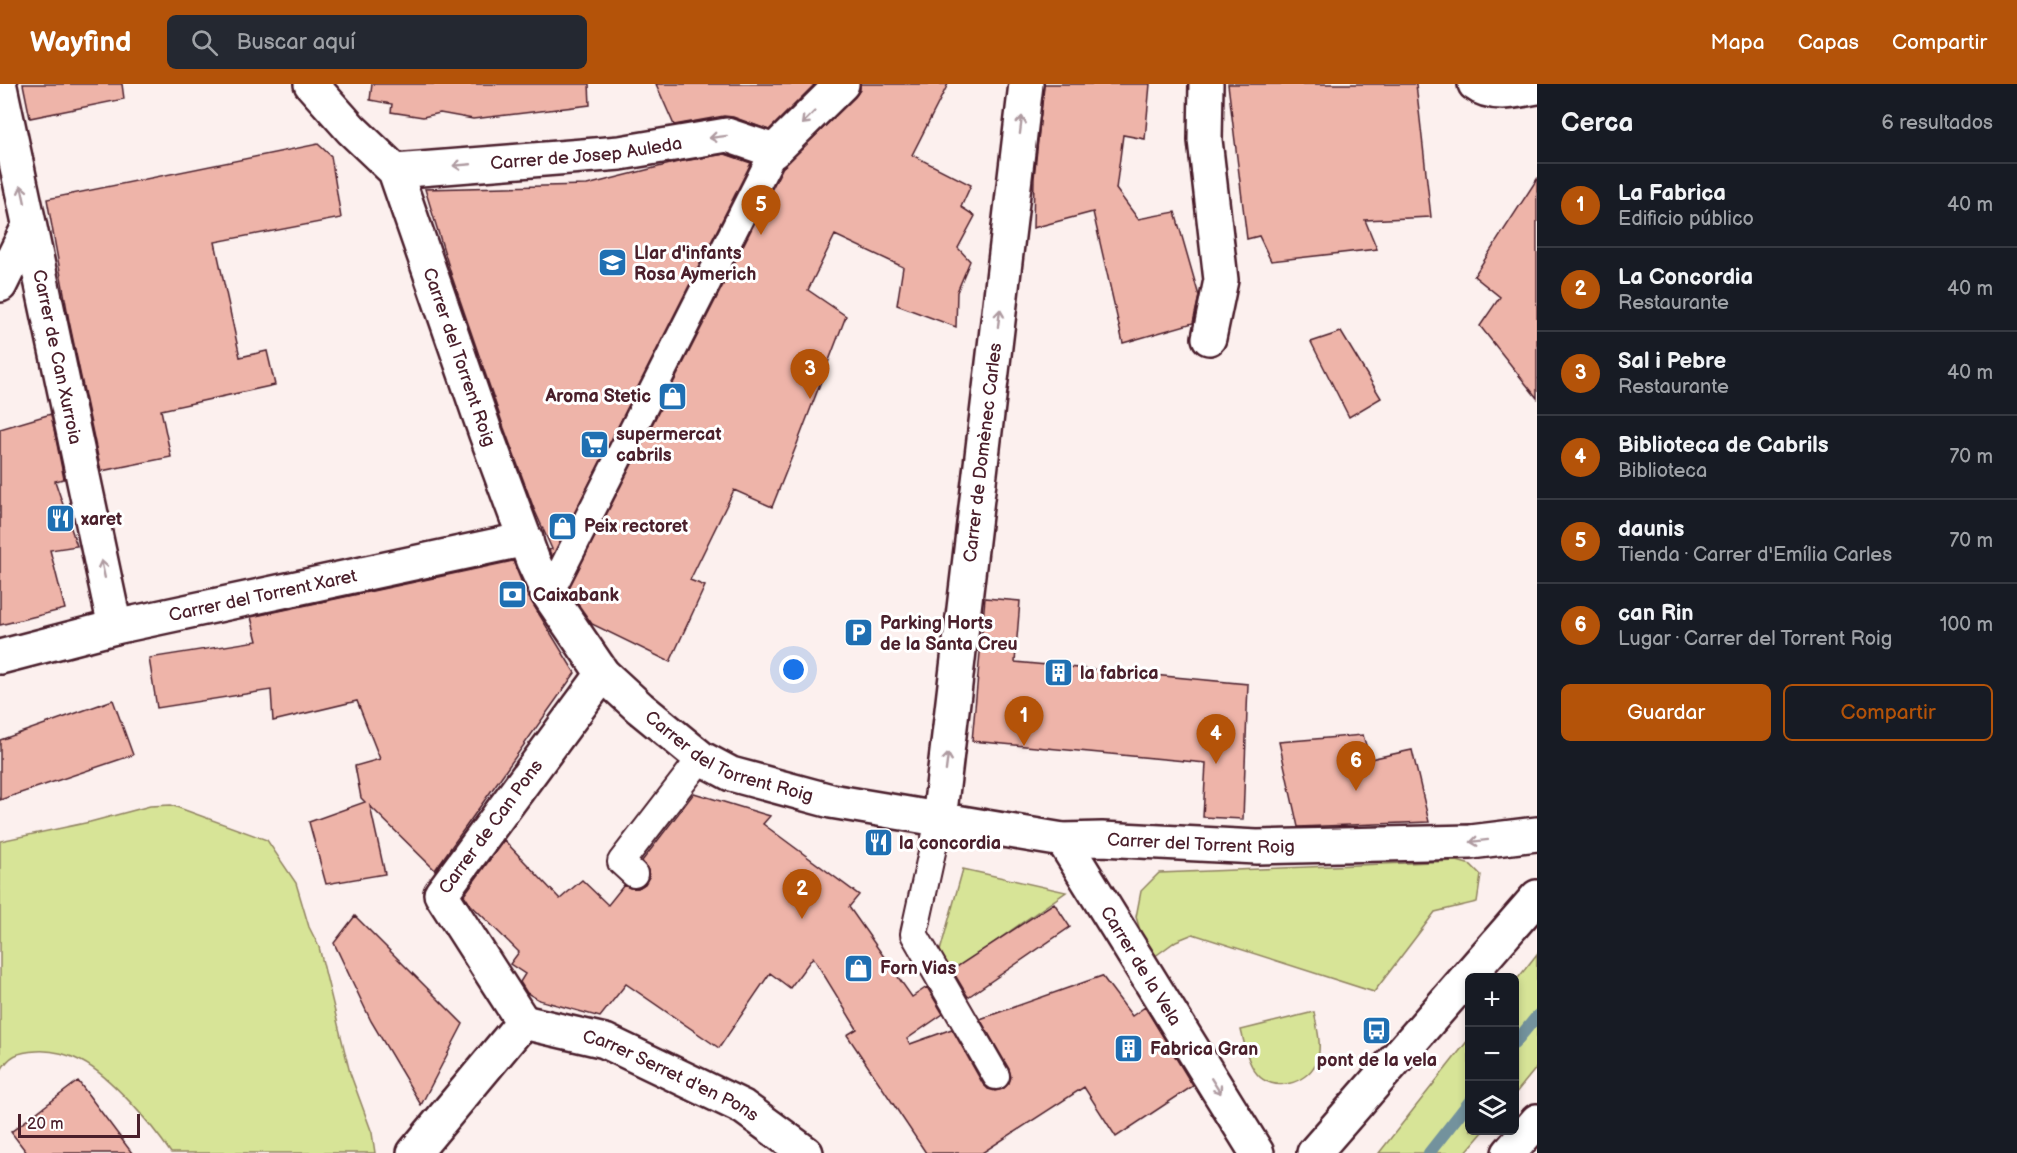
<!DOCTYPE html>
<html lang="es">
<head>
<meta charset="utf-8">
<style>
	:root { --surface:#171b24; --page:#242831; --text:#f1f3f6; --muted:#9ea1a6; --line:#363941; --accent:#b45309 }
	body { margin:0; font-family:"Balsamiq Sans",sans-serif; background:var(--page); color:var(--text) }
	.controls { position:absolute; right:18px; bottom:18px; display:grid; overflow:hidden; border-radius:9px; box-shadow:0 3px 9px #0003 }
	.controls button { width:54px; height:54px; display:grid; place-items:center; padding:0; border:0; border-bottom:2px solid var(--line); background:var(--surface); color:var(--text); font:30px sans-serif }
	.scale { position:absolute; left:18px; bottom:15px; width:122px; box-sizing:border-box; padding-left:6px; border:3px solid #4a1f2b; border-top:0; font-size:16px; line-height:21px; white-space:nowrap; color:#4a1f2b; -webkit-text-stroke:4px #fff; paint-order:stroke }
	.you { position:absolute; left:794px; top:586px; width:21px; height:21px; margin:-15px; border:4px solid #fff; border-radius:50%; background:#1a73e8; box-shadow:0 0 0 9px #1a73e833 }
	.badge { display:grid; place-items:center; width:39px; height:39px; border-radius:50%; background:var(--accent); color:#fff; font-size:20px; font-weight:700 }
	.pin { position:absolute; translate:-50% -50px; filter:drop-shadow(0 2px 3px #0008) }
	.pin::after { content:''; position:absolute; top:32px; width:21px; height:18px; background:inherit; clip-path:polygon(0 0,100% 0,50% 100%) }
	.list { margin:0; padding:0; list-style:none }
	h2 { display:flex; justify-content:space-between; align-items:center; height:78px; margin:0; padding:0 24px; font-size:26px }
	h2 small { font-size:20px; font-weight:400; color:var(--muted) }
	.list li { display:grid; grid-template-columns:39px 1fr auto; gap:18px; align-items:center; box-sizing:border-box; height:84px; padding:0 24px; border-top:2px solid var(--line) }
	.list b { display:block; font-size:22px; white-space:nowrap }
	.list p { margin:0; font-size:20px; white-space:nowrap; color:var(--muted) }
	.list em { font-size:20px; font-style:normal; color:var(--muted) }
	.actions { display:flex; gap:12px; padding:18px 24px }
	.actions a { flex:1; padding:14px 0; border:2px solid var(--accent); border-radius:9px; text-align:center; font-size:21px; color:var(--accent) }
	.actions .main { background:var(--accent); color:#fff }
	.icon { flex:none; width:33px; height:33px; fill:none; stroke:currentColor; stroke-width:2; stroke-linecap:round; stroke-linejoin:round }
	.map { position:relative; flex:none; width:1537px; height:1069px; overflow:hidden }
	header { display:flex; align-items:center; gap:36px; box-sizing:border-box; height:84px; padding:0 30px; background:var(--accent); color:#fff }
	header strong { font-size:28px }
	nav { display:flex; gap:33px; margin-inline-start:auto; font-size:21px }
	.search { width:420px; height:54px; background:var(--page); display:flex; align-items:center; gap:15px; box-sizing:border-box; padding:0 21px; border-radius:9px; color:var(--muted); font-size:22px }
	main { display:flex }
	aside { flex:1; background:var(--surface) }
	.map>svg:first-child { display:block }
</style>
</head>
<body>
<header>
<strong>Wayfind</strong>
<div class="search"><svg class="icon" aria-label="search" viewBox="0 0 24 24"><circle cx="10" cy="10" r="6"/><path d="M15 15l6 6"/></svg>Buscar aquí</div>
<nav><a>Mapa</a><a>Capas</a><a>Compartir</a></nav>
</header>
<main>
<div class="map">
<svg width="1537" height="1069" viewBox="0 0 1537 1069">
	<rect width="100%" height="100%" fill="#fcf0ee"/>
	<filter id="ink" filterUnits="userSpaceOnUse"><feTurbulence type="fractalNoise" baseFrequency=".0167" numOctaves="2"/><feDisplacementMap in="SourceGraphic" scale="12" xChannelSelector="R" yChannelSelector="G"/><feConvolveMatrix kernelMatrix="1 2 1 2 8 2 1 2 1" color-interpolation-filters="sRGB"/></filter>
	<g filter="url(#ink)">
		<path fill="#d7e497" stroke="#908261" stroke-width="1.5" d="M171,721l96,35 29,43 13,44 10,20 31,126 22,60 3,20h-204c-19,-28 -60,-77 -90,-92 -14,-7 -28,-11 -44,-10 -19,1 -28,4 -37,21v-231l90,-19 60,-16z
			M1457,777l14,4 10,10 -4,27 -42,10 -61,80 -181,-58 -17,7 -22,16 -12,-20 -6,-20 5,-26 18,-18z
			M963,785l103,23 -114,80 -12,-21z
			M1537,870v113l-22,27v-112z
			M1314,928c3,16 9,36 2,51 -10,21 -43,30 -59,11 -10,-12 -12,-29 -16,-44z
			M1469,955l1,91 14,1 -19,22h-86z"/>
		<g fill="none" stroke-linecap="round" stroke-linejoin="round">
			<path stroke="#73929d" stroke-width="12" d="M1514,960l23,-28
				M1429,1069l41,-52"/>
		</g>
		<path fill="#eeb4a9" stroke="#4a1f2b" stroke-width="1.5" d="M23,0h99l2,15 -94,19z
			M372,0h217l1,21 -117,14 -33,-6 -17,4 -32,-5 1,-8 -22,-4z
			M656,0h159l-46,46 -36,-13 -9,-1 -50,9z
			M860,0h88l-36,71 59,30 -10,22 14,9 -17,32 12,13 -13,31 -1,35 -59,-22 6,-38 -68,-32 -27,55 38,26 -49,128 -25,63 -38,-17 -44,90 15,6 -35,76 -78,-38 -24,-34 215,-423 72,-70 5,-7z
			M1044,0h106l-5,55 -22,-4 -7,54 22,30 37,-7 24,84 -6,27 -70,20 -30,-131 -60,16 1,-50z
			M1228,0h188l15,133 -66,3 12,29 -106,12 -12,-25 -12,3z
			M318,60l13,12 10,62 -126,24 25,115 27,-6 8,34 -114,25 10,47 -70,14 -32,-150 -22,-122z
			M725,70l26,9 -199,394 -3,-7 3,-1 -18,-40 -30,-81 -52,-151 -27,-88 162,-4 91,-23z
			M1537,95v219l-57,-72 20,-29 -26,-21z
			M1341,248l40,66 -32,19 -38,-75z
			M51,330l13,65 -9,2 22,65 -27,4 15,59 -65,16v-196z
			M513,477l13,32 49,80 -140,197 -65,-64 15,68 -59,10 -17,-62 56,-20 -4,-4 -6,-32 25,-7 -23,-58 -84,20 -2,-31 -114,18 -8,-50 108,-17 -6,-24z
			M985,514l35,3 -5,61 233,22 -5,135 -40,-2 3,-54 -234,-22z
			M113,616l20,55 -133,45v-60z
			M1363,651l7,24 42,-9 17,72 -131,5 -19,-85z
			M694,709l76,23 -7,8 96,71 -10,12 63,90 15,-10 16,27 -36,25 3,5 42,-15 31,55 5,5 7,2 8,-2 6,-6 2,-6 -2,-8 -29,-50 122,-43 30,40 13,-9 48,79 -77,51 -32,-50 -102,66h-56l-79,-118 10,-6 -44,-72 -23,31 -20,-15 -51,75 -93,-64 -26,33 -61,-17 -12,-7 -7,-11 5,-8 -15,-10 9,-12 -49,-48 -6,-9 40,-55 56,59 22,-19 26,25 16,-20 6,3h8l7,-4 4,-7 -1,-7 -6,-9z
			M1054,819l16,24 -102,70 -16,-27z
			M355,832l108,108 -42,81 -50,-84 -37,-78z
			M78,997l54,72h-105l-16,-21z"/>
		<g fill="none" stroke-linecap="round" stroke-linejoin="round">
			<defs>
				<path id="pedestrian" d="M549,511l225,-444
					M939,736l-25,114 82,142
					M634,790l-13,-12 80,-104"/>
				<g id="minor">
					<path id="s1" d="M311,0l40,45 44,42 91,263 47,127 16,34 54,79 37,34 61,50 30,16 100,27 232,39 39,-1 155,8 214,-5 66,-8"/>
					<path d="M1206,0l-1,56 16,140 -12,58"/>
					<path d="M1475,0c17,13 42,7 62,3"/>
					<path id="s2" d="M0,3l115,540"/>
					<path id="s3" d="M395,87l225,-18 107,-18 47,16 68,-67"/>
					<path d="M0,201l29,-59"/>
					<path id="s4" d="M0,573l115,-30 411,-88"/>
					<path id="s5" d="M939,736l87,-736"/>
					<path id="s6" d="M1063,756l194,313"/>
					<path id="s7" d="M523,938l82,19 138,66 63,46"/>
					<path id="s8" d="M414,1069l109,-131 -82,-128 162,-220"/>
					<path d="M1509,1069l28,-32"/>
				</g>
				<path id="tertiary" d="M1314,1069l223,-256"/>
			</defs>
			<use href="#pedestrian" stroke="#4a1f2b" stroke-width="30"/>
			<use href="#minor" stroke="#4a1f2b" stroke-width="38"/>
			<use href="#tertiary" stroke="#4a1f2b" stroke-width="38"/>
			<use href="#pedestrian" stroke="#fff" stroke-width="26"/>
			<use href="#minor" stroke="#fff" stroke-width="33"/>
			<use href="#tertiary" stroke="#fff" stroke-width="33"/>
		</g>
		<defs><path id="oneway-shaft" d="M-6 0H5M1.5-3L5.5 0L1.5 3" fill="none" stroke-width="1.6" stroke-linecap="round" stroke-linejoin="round" transform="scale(1.5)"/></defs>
		<g stroke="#ae9aa0">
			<use href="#oneway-shaft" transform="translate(808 34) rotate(135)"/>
			<use href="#oneway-shaft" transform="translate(1021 41) rotate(-83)"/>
			<use href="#oneway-shaft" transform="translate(718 53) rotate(173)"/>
			<use href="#oneway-shaft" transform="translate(462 81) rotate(175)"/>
			<use href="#oneway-shaft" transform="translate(23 110) rotate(-102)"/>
			<use href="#oneway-shaft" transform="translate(999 234) rotate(-83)"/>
			<use href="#oneway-shaft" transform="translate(103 485) rotate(-102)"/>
			<use href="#oneway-shaft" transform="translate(947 678) rotate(-83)"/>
			<use href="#oneway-shaft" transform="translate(1479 757) rotate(173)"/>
			<use href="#oneway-shaft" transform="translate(1216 1002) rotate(58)"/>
		</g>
	</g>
	<defs>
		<symbol id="school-square" viewBox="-11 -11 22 22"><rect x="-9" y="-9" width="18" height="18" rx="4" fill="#1f6fb2" stroke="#fff"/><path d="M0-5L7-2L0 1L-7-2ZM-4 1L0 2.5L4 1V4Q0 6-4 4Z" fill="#fff"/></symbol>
		<symbol id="shop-square" viewBox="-11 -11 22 22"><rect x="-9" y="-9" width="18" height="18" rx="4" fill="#1f6fb2" stroke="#fff"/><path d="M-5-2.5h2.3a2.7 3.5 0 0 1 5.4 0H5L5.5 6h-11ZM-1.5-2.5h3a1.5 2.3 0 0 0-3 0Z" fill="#fff"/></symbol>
		<symbol id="supermarket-square" viewBox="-11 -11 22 22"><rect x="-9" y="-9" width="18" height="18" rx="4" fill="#1f6fb2" stroke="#fff"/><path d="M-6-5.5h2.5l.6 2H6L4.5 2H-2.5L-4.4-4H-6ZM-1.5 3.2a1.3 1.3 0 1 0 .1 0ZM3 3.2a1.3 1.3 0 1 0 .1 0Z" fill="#fff"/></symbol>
		<symbol id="restaurant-square" viewBox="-11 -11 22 22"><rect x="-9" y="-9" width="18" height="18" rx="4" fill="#1f6fb2" stroke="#fff"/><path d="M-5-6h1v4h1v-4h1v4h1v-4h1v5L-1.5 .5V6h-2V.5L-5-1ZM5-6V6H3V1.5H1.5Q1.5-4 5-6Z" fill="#fff"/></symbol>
		<symbol id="bank-square" viewBox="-11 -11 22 22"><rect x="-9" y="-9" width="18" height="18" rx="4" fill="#1f6fb2" stroke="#fff"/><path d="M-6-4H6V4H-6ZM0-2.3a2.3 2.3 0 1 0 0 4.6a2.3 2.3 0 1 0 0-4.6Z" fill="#fff"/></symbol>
		<symbol id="parking-square" viewBox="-11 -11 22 22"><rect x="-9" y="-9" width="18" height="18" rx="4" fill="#1f6fb2" stroke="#fff"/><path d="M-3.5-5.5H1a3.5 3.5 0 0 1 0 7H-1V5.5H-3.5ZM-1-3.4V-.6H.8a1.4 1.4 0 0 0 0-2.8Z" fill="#fff"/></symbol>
		<symbol id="building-square" viewBox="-11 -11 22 22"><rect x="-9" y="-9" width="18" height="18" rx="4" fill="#1f6fb2" stroke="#fff"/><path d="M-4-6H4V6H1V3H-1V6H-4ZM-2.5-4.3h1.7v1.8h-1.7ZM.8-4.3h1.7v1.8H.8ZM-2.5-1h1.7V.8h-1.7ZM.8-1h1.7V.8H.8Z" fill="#fff"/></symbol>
		<symbol id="bus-square" viewBox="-11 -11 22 22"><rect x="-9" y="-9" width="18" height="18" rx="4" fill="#1f6fb2" stroke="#fff"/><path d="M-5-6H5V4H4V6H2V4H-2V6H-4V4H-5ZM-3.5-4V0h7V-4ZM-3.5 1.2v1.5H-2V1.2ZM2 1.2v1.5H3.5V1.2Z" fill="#fff"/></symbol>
	</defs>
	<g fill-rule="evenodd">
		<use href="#school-square" x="596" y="162" width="33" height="33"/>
		<use href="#shop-square" x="656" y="296" width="33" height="33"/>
		<use href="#supermarket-square" x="578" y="344" width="33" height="33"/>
		<use href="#restaurant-square" x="44" y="418" width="33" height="33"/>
		<use href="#shop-square" x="546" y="426" width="33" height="33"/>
		<use href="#bank-square" x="496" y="494" width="33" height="33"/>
		<use href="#parking-square" x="842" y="532" width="33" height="33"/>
		<use href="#building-square" x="1042" y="572" width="33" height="33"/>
		<use href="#restaurant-square" x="862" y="742" width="33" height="33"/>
		<use href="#shop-square" x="842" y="868" width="33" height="33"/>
		<use href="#bus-square" x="1360" y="930" width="33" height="33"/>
		<use href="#building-square" x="1112" y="948" width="33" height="33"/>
	</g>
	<g text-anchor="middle" stroke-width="6" stroke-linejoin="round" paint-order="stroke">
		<g font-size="18" fill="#4a1f2b" stroke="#fff">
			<text dy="6" stroke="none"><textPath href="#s3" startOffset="192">Carrer de Josep Auleda</textPath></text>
			<text dy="6" stroke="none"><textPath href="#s2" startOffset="276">Carrer de Can Xurroia</textPath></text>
			<text dy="6" stroke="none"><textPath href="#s1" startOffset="318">Carrer del Torrent Roig</textPath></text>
			<text dy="6" stroke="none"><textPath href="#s5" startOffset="370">Carrer de Domènec Carles</textPath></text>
			<text dy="6" stroke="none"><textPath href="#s4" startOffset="270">Carrer del Torrent Xaret</textPath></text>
			<text dy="6" stroke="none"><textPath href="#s1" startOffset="822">Carrer del Torrent Roig</textPath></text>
			<text dy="6" stroke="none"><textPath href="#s8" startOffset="406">Carrer de Can Pons</textPath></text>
			<text dy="6" stroke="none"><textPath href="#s1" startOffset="1308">Carrer del Torrent Roig</textPath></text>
			<text dy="6" stroke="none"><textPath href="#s6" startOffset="148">Carrer de la Vela</textPath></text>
			<text dy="6" stroke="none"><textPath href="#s7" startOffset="158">Carrer Serret d'en Pons</textPath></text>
		</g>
		<g font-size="18" font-weight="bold" fill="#4a1f2b" stroke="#fff" text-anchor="start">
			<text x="634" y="175">Llar d'infants<tspan x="634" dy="21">Rosa Aymerich</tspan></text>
			<text x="651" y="318" text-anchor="end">Aroma Stetic</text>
			<text x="616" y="356">supermercat<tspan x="616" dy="21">cabrils</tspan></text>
			<text x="81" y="441">xaret</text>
			<text x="584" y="448">Peix rectoret</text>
			<text x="533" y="517">Caixabank</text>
			<text x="880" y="545">Parking Horts<tspan x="880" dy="21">de la Santa Creu</tspan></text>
			<text x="1080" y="595">la fabrica</text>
			<text x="899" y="765">la concordia</text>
			<text x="880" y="890">Forn Vias</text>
			<text x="1150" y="971">Fabrica Gran</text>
			<text x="1377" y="982" text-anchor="middle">pont de la vela</text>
		</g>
	</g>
</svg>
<div class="controls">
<button>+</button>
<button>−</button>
<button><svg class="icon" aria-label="layers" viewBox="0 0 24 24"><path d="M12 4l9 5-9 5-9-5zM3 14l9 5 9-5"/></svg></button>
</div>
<div class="scale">20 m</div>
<div class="you"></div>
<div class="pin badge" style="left:1024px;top:662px">1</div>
<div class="pin badge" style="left:802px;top:835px">2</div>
<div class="pin badge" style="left:810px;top:315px">3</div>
<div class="pin badge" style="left:1216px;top:680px">4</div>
<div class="pin badge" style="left:761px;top:151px">5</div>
<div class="pin badge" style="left:1356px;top:707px">6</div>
</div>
<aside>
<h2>Cerca<small>6 resultados</small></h2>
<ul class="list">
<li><span class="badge">1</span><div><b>La Fabrica</b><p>Edificio público</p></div><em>40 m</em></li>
<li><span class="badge">2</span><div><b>La Concordia</b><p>Restaurante</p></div><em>40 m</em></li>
<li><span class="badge">3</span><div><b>Sal i Pebre</b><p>Restaurante</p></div><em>40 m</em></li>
<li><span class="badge">4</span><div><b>Biblioteca de Cabrils</b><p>Biblioteca</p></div><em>70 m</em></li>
<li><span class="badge">5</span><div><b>daunis</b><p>Tienda · Carrer d'Emília Carles</p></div><em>70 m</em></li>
<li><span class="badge">6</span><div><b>can Rin</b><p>Lugar · Carrer del Torrent Roig</p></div><em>100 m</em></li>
</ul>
<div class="actions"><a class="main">Guardar</a><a>Compartir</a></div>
</aside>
</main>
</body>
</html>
